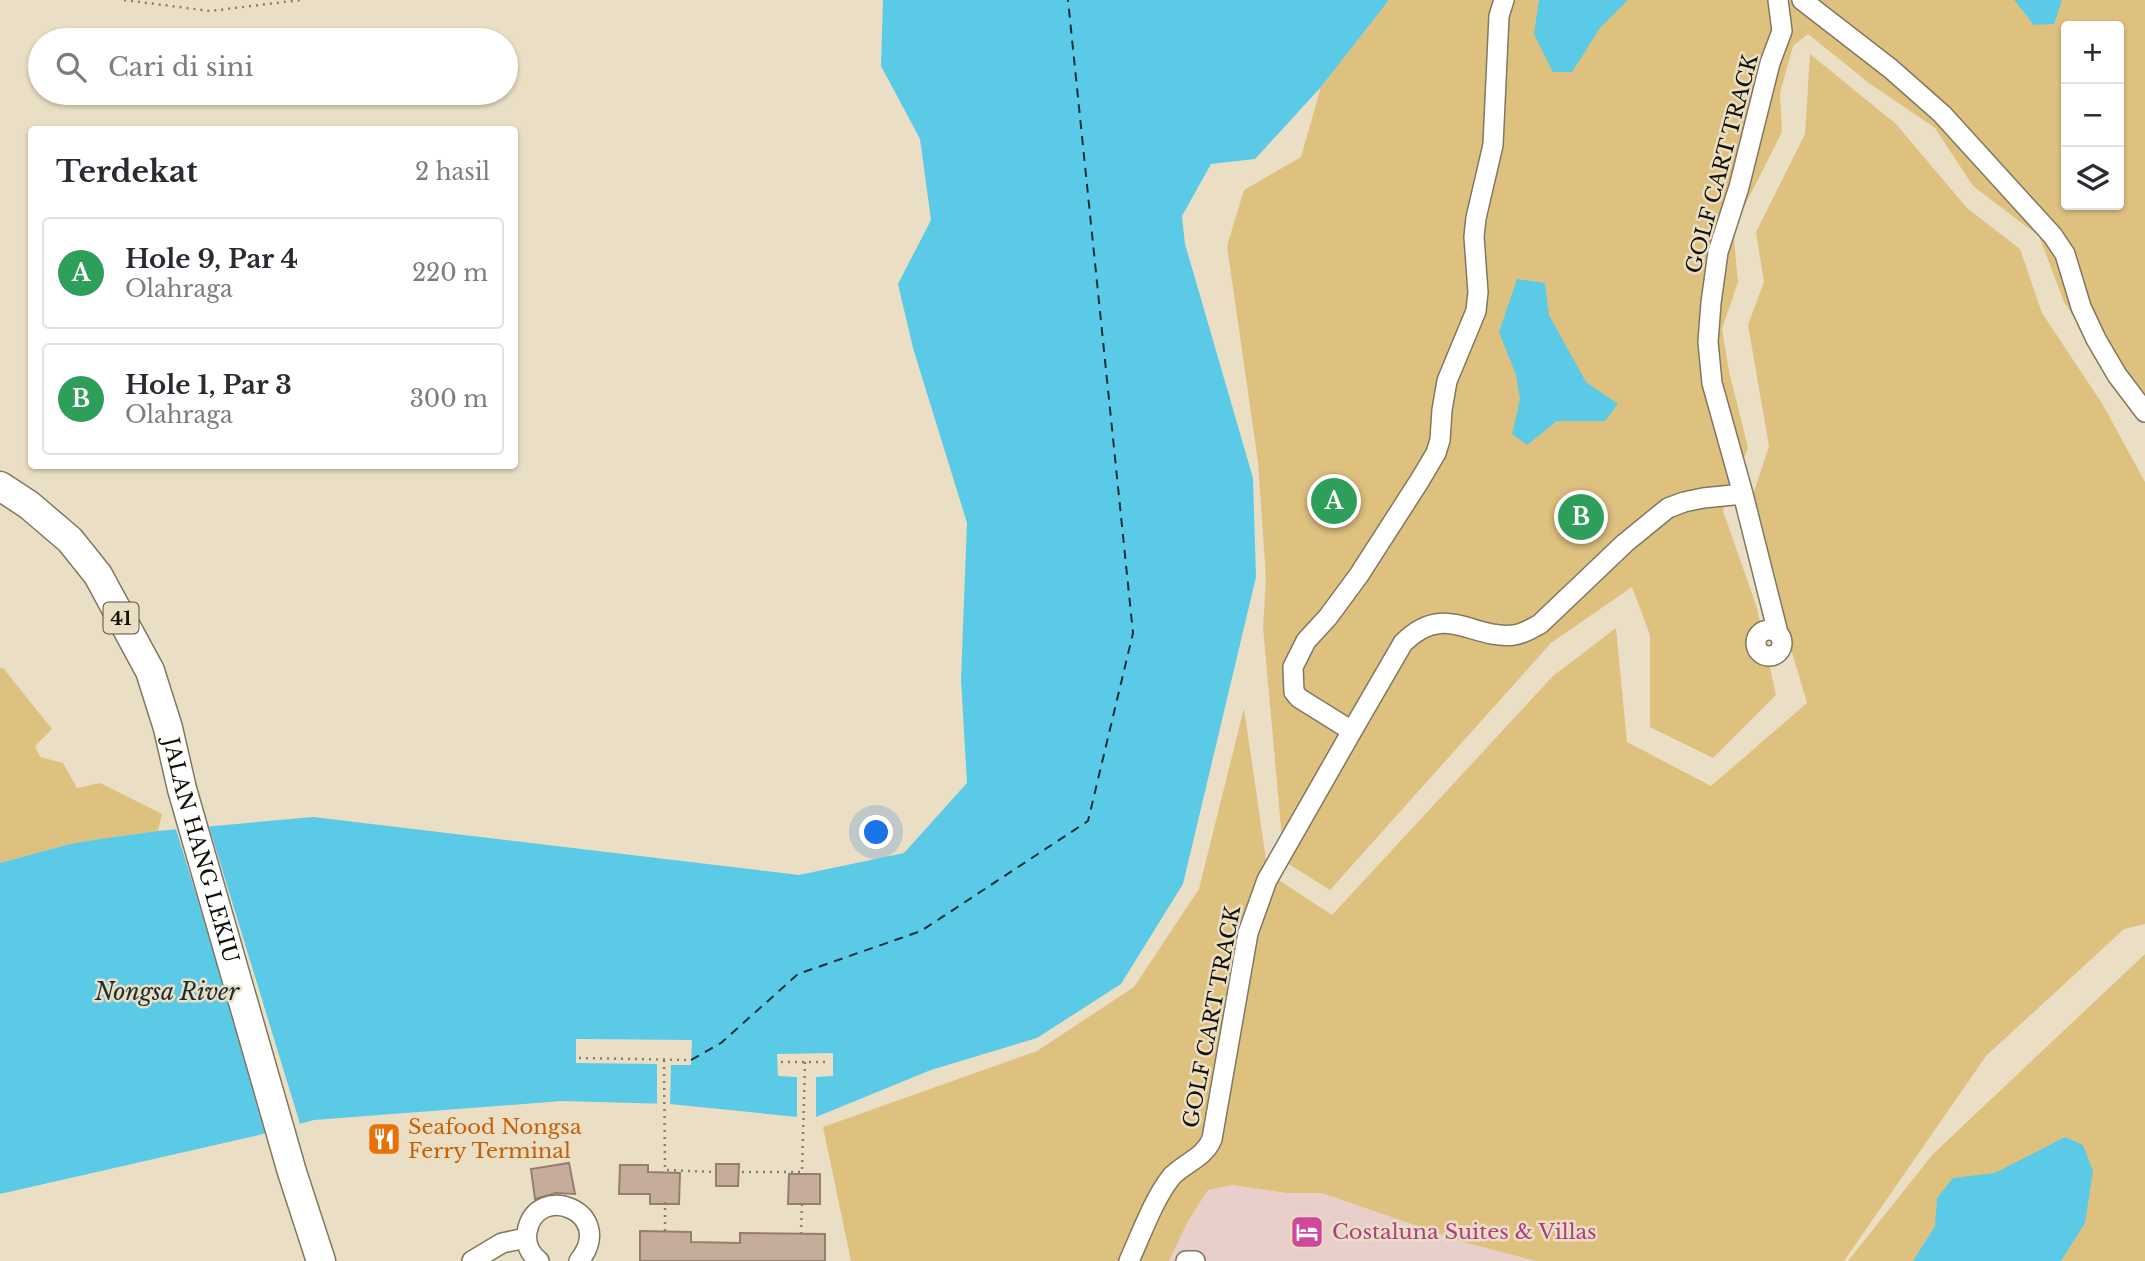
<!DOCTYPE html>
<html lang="id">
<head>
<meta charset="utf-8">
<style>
	:root { --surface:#fff; --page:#f7f7f7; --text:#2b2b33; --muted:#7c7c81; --line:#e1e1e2; --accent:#0f766e }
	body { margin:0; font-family:"Libre Baskerville",serif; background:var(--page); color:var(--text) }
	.controls { position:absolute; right:21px; top:21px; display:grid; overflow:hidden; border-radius:7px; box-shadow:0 2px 5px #0004 }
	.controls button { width:63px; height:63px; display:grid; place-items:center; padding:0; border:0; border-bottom:2px solid var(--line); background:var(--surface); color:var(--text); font:35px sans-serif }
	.you { position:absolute; left:877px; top:833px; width:24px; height:24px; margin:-18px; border:5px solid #fff; border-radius:50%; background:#1a73e8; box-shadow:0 0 0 10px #1a73e833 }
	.badge { display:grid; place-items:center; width:46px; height:46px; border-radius:50%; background:var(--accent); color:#fff; font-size:23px; font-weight:700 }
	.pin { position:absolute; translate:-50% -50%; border:4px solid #fff; box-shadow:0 2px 7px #0006 }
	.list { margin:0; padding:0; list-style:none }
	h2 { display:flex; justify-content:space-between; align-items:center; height:91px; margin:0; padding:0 28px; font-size:30px }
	h2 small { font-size:23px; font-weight:400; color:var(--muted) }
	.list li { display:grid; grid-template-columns:46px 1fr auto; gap:21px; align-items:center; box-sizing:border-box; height:112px; margin:0 14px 14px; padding:0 14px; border:2px solid var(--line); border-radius:7px }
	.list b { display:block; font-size:26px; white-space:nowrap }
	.list p { margin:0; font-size:23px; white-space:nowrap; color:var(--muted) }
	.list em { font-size:23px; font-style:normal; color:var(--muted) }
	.icon { flex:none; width:38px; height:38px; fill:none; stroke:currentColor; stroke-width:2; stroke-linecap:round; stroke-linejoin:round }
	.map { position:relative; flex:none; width:2145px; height:1261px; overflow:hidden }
	.search { position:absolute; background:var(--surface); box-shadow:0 2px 5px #0004; left:28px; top:28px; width:490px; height:77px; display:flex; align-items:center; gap:18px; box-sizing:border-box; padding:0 24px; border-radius:38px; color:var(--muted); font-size:26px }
	.panel { position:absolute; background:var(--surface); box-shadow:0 2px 5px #0004; left:28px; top:126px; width:490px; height:343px; border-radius:7px }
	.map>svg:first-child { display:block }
</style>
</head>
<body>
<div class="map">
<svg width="2145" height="1261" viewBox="0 0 2145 1261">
	<rect width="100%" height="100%" fill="#eadfc4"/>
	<path fill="#e9cfca" d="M1232,1185l55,8h35l141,49 73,19h-367l19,-40 20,-31z"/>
	<path fill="#dec17f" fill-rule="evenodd" d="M1389,0h756v419l-29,-37 -52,-80 -25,-66 -66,-50 -38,-58 -66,-45 -61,-49 -15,12 -13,47 2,39 -49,97 5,53 -16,47 7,42 19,77 -25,63 34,97 19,87 -63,63 -63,-31v-92l-18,-48 -81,56 -221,247 -46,-29 -21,-234 3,-48 -8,-117 -31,-216 17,-56 57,-33 20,-70zM2066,26h53v179h-53z
		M1810,54l86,70 71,84 53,41 22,64 61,92 42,77v442l-21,5 -138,127 -142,205h-308l-73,-19 -141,-49h-35l-55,-8 -24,5 -20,31 -19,40h-318l-28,-134 214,-76 97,-64 65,-98 45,-181 24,165 64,42 221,-239 63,-48 11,114 84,44 96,-83 -58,-196 20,-61 -21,-121 16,-43 -8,-50 49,-98z
		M0,668h3l49,61 -17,17 5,11 23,6 14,25 23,-5 62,31 -4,17 -88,13 -70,19z
		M2145,954v307h-297l85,-107z"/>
	<path fill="#5bcae6" d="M883,0h506l-68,87 -66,72 -44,5 -29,52 3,28 68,234 3,99 -73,307 -62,100 -84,54 -106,32 -115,47h-19l-127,-13 -108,-3 -248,19 -55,15 -259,59v-331l70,-19 30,-5 58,-8 155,-14 486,58 105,-22 63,-70 -6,-104 6,-156 -54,-175 -15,-64 33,-64 -11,-81 -39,-73z
		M1539,0h89l-28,28 -28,44h-19l-19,-38z
		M2014,0h48l-8,24 -20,1z
		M1517,279l28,4 4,32 37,67 32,22 -13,17h-48l-30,24 -15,-11 8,-35 -4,-24 -17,-43z
		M2065,1137l18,8 10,26 -8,52 -24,38h-148l22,-35 2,-28 16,-20 42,-5z"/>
	<path fill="#eadfc4" d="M208,823l93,304 -31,9 -95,-310z
		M576,1039l116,1 -1,25h-20l-1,39h-13v-40l-81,-1z
		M833,1053v23l-17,1v40h-19v-40l-19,-1 -1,-22z"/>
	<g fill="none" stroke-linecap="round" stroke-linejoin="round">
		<path stroke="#1b2f35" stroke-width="2" stroke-dasharray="9 7" stroke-linecap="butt" d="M691,1060l30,-17 77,-69 123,-43 167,-110 45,-188 -65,-633"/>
	</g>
	<path fill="#c6ad9b" stroke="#967e6d" stroke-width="2" d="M569,1163l6,31 -19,-1 -21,6 -4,-30z
		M716,1164h23l-1,22h-22z
		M620,1165h28v7l32,1 -1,31h-29v-10h-31z
		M789,1174h31v30h-32z
		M640,1231l51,1v10l49,1v-10l85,1v27h-185z"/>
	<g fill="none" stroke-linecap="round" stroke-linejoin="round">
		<defs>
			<path id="minor" d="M1504,0l-5,16 -6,129 -17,73 -2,19 4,55 -2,19 -29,70 -5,29 -2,30 -4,13 -16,27 -61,95 -31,42 -22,24 -13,26 1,25 5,6 53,33 51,-88c42,-42 69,-3 111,-8 10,-1 18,-7 26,-11l85,-81 43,-35 16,-6 19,-4 40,-4 -31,-111 -4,-41 3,-39 7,-51 21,-65 31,-124 12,-32 -4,-31
				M1802,0l89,69 51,45 111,122 12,18 16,53 15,32 21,36 28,37
				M1743,494l35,139
				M1756 643a13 13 0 1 1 26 0a13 13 0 1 1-26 0Z
				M472,1261l30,-18 24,-5
				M539,1261c-9,-7 -14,-17 -12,-29 9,-52 91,-20 52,29
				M1129,1261c12,-26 25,-63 43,-85 14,-14 32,-18 40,-37l36,-206 19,-53 85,-149
				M1186,1261h9"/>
			<g id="highway">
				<path id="s1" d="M0,486l29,19 41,35 28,35 52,96 18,57 14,61 110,383 29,89"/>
			</g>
		</defs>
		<use href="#minor" stroke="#82775f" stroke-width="22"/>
		<use href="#highway" stroke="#82775f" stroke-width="31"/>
		<path stroke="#877f6c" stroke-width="2.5" stroke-dasharray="2 5" stroke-linecap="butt" d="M124,0l86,11 91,-11
			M579,1058l112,2
			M664,1060l1,110 52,2
			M781,1062h48
			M742,1172h60l3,-110
			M665,1231v-29
			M801,1234l1,-31"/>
		<use href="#minor" stroke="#fff" stroke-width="19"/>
		<use href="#highway" stroke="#fff" stroke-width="28"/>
	</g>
	<defs>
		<symbol id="restaurant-square" viewBox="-11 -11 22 22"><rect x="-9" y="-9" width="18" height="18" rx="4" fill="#e8710a" stroke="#eadfc4"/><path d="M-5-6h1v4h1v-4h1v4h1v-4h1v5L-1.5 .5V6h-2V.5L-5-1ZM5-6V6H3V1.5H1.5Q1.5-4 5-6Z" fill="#fff"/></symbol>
		<symbol id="hotel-square" viewBox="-11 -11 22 22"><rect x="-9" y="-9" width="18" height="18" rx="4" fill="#d1479c" stroke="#eadfc4"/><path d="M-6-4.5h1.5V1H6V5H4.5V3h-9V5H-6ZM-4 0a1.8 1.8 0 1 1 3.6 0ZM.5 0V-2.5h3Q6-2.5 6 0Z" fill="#fff"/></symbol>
	</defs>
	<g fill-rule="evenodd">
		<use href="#restaurant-square" x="365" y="1120" width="38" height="38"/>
		<use href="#hotel-square" x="1288" y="1213" width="38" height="38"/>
	</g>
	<g text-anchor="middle" stroke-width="5" stroke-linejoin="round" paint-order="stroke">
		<rect fill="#eadfc4" stroke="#544e40" stroke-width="2" x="103.5" y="602.5" width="35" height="31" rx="5"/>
		<g font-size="19" font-weight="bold" fill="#141007">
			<text x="121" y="625">41</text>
		</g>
		<g font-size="21" fill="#141007" stroke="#eadfc4">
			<text transform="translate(1722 164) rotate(-75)" y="7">GOLF CART TRACK</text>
			<text dy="7" stroke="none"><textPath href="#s1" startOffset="429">JALAN HANG LEKIU</textPath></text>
			<text transform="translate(1212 1017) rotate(-79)" y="7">GOLF CART TRACK</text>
		</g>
		<g font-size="21" fill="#c56008" stroke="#eadfc4" text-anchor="start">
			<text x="408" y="1134">Seafood Nongsa<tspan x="408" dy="24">Ferry Terminal</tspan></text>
		</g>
		<g font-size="21" fill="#b23c85" stroke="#eadfc4" text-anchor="start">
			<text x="1332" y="1239">Costaluna Suites &amp; Villas</text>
		</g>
		<g font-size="23" font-style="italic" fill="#1b2f35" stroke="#eadfc4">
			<text x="167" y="1000">Nongsa River</text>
		</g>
	</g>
</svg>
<div class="controls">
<button>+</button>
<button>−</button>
<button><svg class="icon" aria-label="layers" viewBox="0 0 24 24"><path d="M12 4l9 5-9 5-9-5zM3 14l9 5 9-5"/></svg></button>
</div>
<div class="you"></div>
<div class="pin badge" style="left:1334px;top:501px;background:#2e9e5b">A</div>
<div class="pin badge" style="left:1581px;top:517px;background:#2e9e5b">B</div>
<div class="search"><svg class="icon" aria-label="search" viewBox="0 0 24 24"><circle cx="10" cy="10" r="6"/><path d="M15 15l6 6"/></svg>Cari di sini</div>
<section class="panel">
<h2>Terdekat<small>2 hasil</small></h2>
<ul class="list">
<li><span class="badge" style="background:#2e9e5b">A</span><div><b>Hole 9, Par 4</b><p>Olahraga</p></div><em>220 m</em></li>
<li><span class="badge" style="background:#2e9e5b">B</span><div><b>Hole 1, Par 3</b><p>Olahraga</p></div><em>300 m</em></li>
</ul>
</section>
</div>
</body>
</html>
